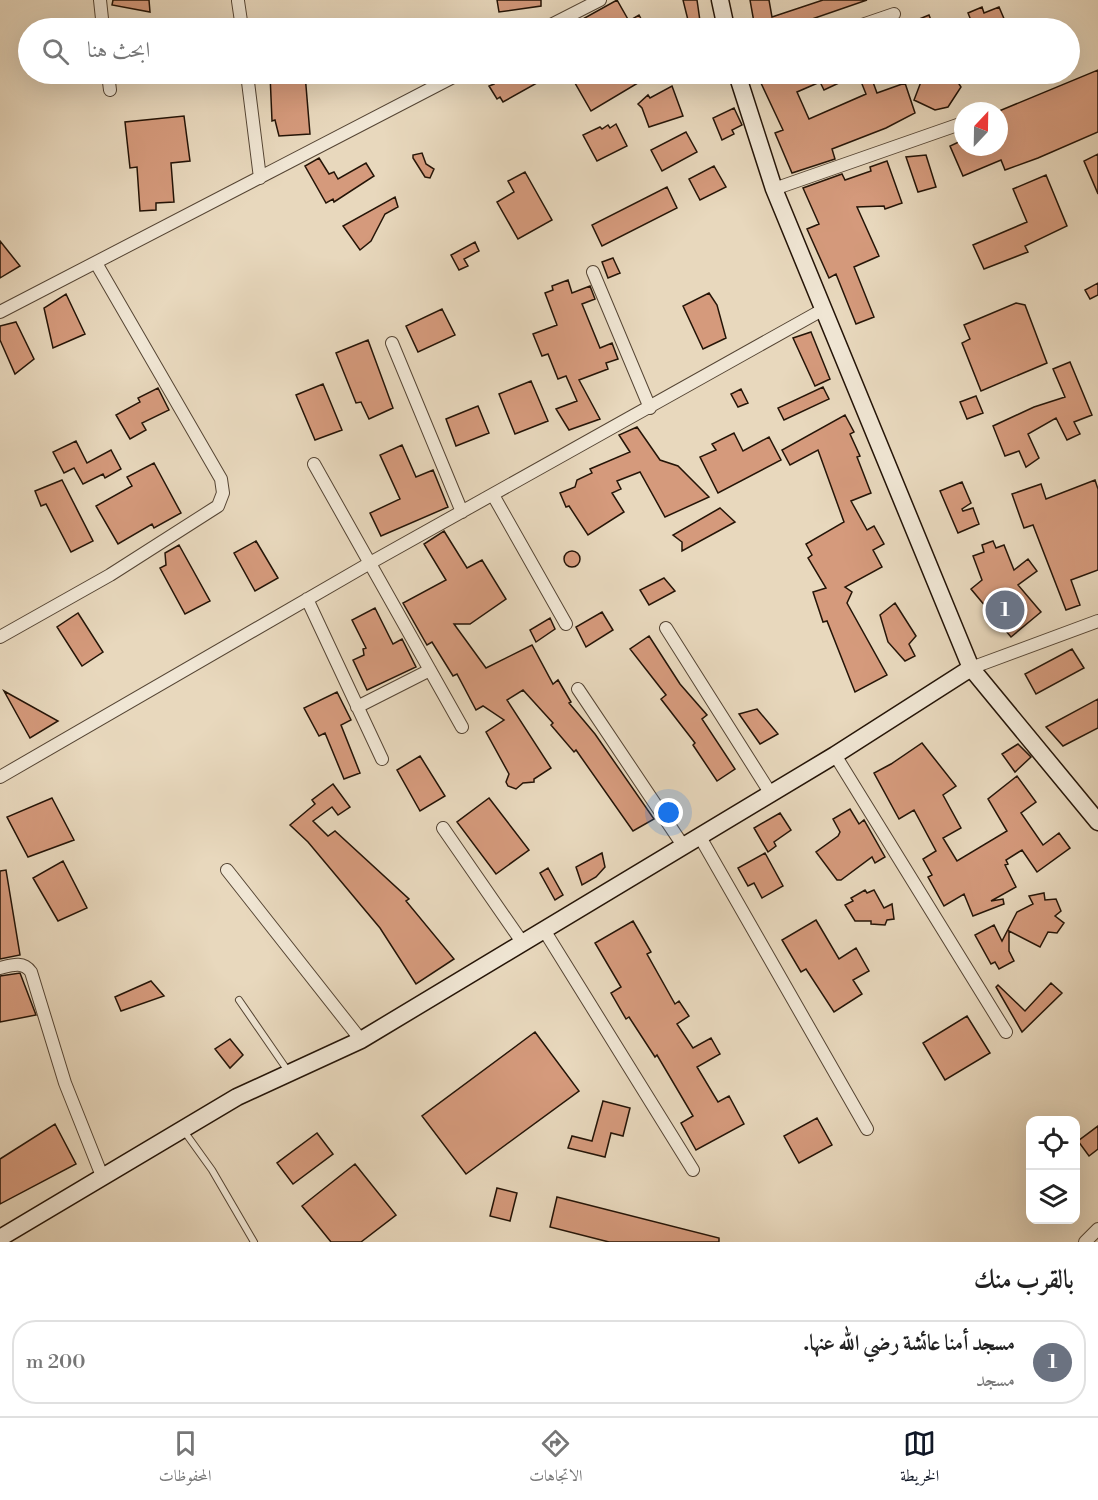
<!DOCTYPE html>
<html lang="ar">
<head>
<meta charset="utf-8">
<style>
	:root { --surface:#fff; --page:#f2f2f2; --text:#222; --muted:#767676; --line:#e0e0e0; --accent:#111827 }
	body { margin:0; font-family:"Libre Bodoni",Amiri,serif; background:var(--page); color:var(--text); direction:rtl }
	.controls { position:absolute; right:18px; bottom:18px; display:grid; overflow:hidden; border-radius:12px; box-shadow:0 6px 24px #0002 }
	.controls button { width:54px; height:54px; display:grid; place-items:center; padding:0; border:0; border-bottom:2px solid var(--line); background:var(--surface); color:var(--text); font:30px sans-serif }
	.compass { position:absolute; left:954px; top:102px; width:54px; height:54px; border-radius:50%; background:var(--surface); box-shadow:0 6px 24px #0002; rotate:22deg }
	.you { position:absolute; left:669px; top:813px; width:21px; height:21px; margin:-15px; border:4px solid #fff; border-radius:50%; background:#1a73e8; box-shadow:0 0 0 9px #1a73e833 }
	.badge { display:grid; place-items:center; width:39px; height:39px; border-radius:50%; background:var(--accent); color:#fff; font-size:20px; font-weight:700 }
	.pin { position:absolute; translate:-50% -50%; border:3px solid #fff; box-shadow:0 2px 6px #0006 }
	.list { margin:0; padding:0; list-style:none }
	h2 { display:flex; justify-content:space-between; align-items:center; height:78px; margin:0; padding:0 24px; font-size:26px }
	h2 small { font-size:20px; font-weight:400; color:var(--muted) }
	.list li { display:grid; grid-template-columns:39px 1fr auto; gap:18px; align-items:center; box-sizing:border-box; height:84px; margin:0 12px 12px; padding:0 12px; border:2px solid var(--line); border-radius:24px }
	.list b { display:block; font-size:22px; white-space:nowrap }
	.list p { margin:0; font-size:20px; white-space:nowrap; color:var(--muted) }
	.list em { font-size:20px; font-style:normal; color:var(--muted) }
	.icon { flex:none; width:33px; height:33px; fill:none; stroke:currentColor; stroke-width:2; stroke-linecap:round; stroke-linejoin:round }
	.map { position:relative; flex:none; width:1098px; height:1242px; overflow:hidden; direction:ltr }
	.search { position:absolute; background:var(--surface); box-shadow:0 6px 24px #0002; left:18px; right:18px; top:18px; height:66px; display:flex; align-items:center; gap:15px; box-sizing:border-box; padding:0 21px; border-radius:33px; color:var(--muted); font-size:22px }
	.sheet { height:174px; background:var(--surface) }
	nav { display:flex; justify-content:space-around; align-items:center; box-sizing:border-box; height:84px; border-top:2px solid var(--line); background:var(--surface); font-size:16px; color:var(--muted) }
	nav a { display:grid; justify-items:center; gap:3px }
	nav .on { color:var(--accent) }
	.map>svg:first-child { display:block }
</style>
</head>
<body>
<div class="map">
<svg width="1098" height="1242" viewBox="0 0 1098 1242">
	<rect width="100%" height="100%" fill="#e8d8bd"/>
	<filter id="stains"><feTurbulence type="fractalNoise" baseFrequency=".00333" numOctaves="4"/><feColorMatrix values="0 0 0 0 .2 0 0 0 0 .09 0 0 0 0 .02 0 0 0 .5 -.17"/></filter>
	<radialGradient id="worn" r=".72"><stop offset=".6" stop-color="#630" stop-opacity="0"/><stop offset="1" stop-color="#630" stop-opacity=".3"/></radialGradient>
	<path fill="#d59a7c" stroke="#241407" stroke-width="1.5" d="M113,0h36l1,12 -38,-7z
		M497,0h44v6l-42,6z
		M617,0l12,21 10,-6 7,13h-60l-5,-8z
		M683,0h14l4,28h-30l17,-8z
		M750,0h19l3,17 51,-17h44l-81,28h-31z
		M982,7l2,6 15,-6 9,21h-34l-6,-15z
		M929,15l5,13h-13l-4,-8z
		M1098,70v62l-60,26 -33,12 -4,-10 -38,16 -13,-30 13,-6v7h36v-36z
		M270,74h35l5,60 -31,2 -4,-16 -3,1z
		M498,74h55l-50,28 -3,-5 -3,2 -8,-13 5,-2 -3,-6z
		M580,74h73l-62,37 -16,-28 8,-4z
		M777,74h81l-34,16 -4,-8 -23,10 12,27 57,-25 -8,-20h12l7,19 28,-10 10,30 -29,15 -54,21 3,10 -43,14 -17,-40 8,-3 -23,-49z
		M924,74h7l11,9 12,-7 7,11 -13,20 -13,3 -21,-10z
		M672,86l11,30 -34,11 -7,-19 -4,-4 10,-9 2,3z
		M734,108l8,17 -10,5 2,4 -12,6 -9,-22z
		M184,116l6,45 -19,2 3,39 -18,1v7l-16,1 -3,-44 -7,1 -5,-46z
		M616,124l11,22 -30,15 -14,-26 17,-8 2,2 6,-4 2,3z
		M686,132l11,20 -35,19 -11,-21z
		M422,153l4,11 8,5 -4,9 -5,-1 -12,-19v-3z
		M1098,154v40l-14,-33z
		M926,155l10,32 -18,5 -12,-35z
		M319,158l10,16 5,-2 4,7 28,-16 8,13 -40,26 -1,-3 -7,4 -21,-37z
		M887,161l15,42 -17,6 -1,-3 -27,1 22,49 -25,11 20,50 -18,7 -20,-50 -7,4 -22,-49 12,-5 -16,-36 39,-14 3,6 26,-9 -1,-4z
		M714,166l12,21 -26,13 -11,-21z
		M525,172l27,48 -34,19 -21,-37 17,-10 -6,-11z
		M1046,175l21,51 -42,20 3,6 -44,17 -11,-24 54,-23 -14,-33z
		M667,187l10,21 -75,38 -10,-21z
		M395,197l3,10 -13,7 -14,27 -11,9 -17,-24z
		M0,241l20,25 -20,12z
		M475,242l4,9 -15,8 4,7 -9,4 -8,-15z
		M613,258l7,15 -12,5 -6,-16z
		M568,280l4,13 18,-7 5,13 -13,5 18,44 12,-5 6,16 -12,4 2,6 -29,11 21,39 -31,11 -13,-21 21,-8 -11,-25 -8,3 -10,-25 -6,2 -9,-22 24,-9 -12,-32 8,-3 -1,-4z
		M1098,283v12l-8,4 -5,-9z
		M709,293l8,12 9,33 -23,11 -20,-43z
		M66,294l19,40 -32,14 -9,-40z
		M1016,303l9,2 22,58 -66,28 -19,-48 8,-4 -6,-14z
		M442,309l13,26 -37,17 -12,-26z
		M16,322l18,37 -19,15 -15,-34v-14z
		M811,332l19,47 -15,7 -22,-48z
		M368,340l25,68 -24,11 -8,-17 -5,1 -20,-50z
		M1070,362l22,53 -18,7 6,12 -13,6 -11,-22 -28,16 11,24 -13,9 -7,-16 -14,5 -12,-30 41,-19 31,-10 -12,-28z
		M531,381l17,40 -33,13 -16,-40z
		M323,384l19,46 -27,10 -19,-45z
		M823,387l6,12 -45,21 -6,-12z
		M158,388l11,22 -27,13 4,7 -16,9 -14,-24 24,-13 -2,-4z
		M741,389l7,14 -10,4 -7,-13z
		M976,396l7,17 -16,6 -7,-17z
		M478,406l11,27 -33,13 -10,-27z
		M845,415l9,17 -4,2 10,22 -3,1 14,36 -20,8 16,29 7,-4 10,18 -11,6 9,17 -37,20 7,5 -5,11 40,72 -32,17 -28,-71 -4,1 -10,-30 13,-4 -18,-30 4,-3 -6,-11 38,-22 -26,-72 -28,15 -8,-15z
		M637,427l23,33 18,6 31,31 -44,20 -25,-45 -23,9 4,8 -9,4 12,19 -36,23 -19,-29 -3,1 -6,-14 15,-6 2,-7 15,-7 -2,-4 40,-17 -11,-17z
		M734,433l9,18 26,-14 12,23 -63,33 -18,-36 16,-7 -4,-6z
		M76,441l11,22 24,-13 10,19 -16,9 -2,-4 -20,10 -9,-16 -10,5 -11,-21z
		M402,445l14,32 17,-7 15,37 -67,29 -11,-23 30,-14 -20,-44z
		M154,463l27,50 -27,15 -2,-4 -34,20 -22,-38 36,-20 -5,-9z
		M62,480l31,61 -22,11 -25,-48 -5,2 -6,-15z
		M1095,480l3,9v81l-27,10 9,25 -14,5 -33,-85 -9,3 -12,-34 29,-10 5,15z
		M962,482l9,21 -9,6 1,2 10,-3 6,16 -21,9 -18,-42z
		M720,508l15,14 -53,29v-9l-9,-7z
		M444,531l23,37 15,-8 24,39 -36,25h-16l32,44 46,-23 21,39 5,-4 13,22 -2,1 26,31 59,85 -21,12 -57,-81 -2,2 -23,-27 2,-2 -30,-33 -16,10 44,68 -17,11v3l-11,1 -7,6 -8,-3 -2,-4 3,-8 -23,-42 18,-12 -21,-14 -7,4 -19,-36 -4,2 -21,-34 -5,3 -24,-42 43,-23 -22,-36z
		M256,541l22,37 -23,13 -21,-38z
		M993,541l3,7 8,-3 10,25 14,-11 9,12 -19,14 23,27 -30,25 -40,-48 11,-9 -9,-24 11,-4 -2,-7z
		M179,545l31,56 -25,13 -25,-46 6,-3 -1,-12z
		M564 559a8 8 0 1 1 16 0a8 8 0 1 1-16 0Z
		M664,578l11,13 -26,14 -9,-15z
		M895,603l21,33 -7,8 6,12 -10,5 -17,-19 -8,-27z
		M375,608l18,36 9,-5 14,28 -49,23 -14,-30 11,-5 -1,-6 3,-1 -14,-28z
		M602,612l11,18 -27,17 -10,-20z
		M78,613l25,39 -21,14 -25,-39z
		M550,618l5,11 -19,13 -6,-12z
		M649,636l31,48 27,31 -5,4 33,50 -18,12 -24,-36 2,-2 -34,-44 5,-4 -36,-46z
		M1072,649l12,19 -48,26 -11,-20z
		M4,691l54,30 -28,17z
		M337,692l14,28 -10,5 19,48 -16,6 -19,-46 -6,3 -15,-28z
		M1098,699v29l-35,18 -17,-19z
		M757,709l21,25 -18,10 -21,-30z
		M922,743l34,43 -13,9 18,33 -18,10 14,23 50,-30 -19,-32 29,-23 19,26 -15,11 22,32 16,-12 11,15 -33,24 -15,-22 -16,10 2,4 -3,1 11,22 -25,14 12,-2 1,5 -31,12 -9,-22 -20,12 -16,-29 4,-2 -9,-16 13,-8 -22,-41 -15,9 -25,-46 17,-9z
		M1018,744l13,13 -16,15 -13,-18z
		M420,756l25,40 -25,15 -23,-41z
		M333,784l17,23 -12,8 -6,-8 -19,14 15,15 7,-5 74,68 -3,2 48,58 -38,25 -36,-56 -72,-86 -18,-17 25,-21 -3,-4z
		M52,798l22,42 -46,17 -21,-40z
		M489,798l40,52 -33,24 -39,-52z
		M850,809l9,15 5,-4 21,37 -10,6 -3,-6 -31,23h-4l-21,-28 22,-16 2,-4 -7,-13z
		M780,813l11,17 -17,12 2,4 -8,6 -14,-24z
		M602,853l3,14 -9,10 -14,8 -6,-18z
		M765,853l18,33 -21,12 -8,-15 -6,3 -10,-18z
		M63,861l24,47 -29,13 -25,-43z
		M548,868l15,27 -8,5 -15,-27z
		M6,870l14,85 -20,4v-88z
		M865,890l2,3 7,-3 10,18 8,-4 2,15 -7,1 -2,5 -14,-1v-3h-16l-10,-16 8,-4 -2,-3z
		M1044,893l1,7 11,-1 5,12 -6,5 9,7 -7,10 -9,-1 -8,15 -31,-16v20l5,10 -15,8 -4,-7 -4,2 -16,-29 19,-10 8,16 15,-29 16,-8 -4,-8z
		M816,920l23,39 17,-11 13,23 -16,9 9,14 -28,18 -28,-43 -5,3 -19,-32z
		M633,921l18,31 -4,2 28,50 4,-3 10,15 -12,8 16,24 18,-10 9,16 -23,13 21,35 11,-6 15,28 -48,26 -15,-27 12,-7 -36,-61 -2,2 -26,-40 -3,2 -15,-26 10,-6 -26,-44z
		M20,973l16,42 -36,7v-46z
		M151,981l13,15 -43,15 -6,-14z
		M1051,983l11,10 -40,39 -26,-45 2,-2 27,26z
		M967,1016l23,37 -45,27 -22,-37z
		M535,1032l44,59 -113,83 -44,-58z
		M230,1039l13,16 -13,13 -15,-19z
		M603,1101l27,7 -7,28 -12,-3 -6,24 -37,-9 4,-12 20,5z
		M817,1118l15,27 -33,18 -15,-27z
		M55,1124l21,40 -76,40v-45z
		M1098,1126v23l-9,7 -11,-15z
		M317,1133l16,21 -40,30 -16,-21z
		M355,1164l41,51 -35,27h-30l-29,-36z
		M497,1188l20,5 -7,28 -20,-5z
		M557,1197l162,41v4h-110l-59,-15z"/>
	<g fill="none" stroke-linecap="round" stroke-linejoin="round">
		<defs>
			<path id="lane" d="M239,1000l49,71
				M184,1131l28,39 42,72"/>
			<path id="street" d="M100,0l3,28
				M238,1l4,27
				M545,28l55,-28
				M853,28l41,-14
				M108,74l2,16
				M247,74l13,104
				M774,189l189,-66
				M593,272l57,136
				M0,312l459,-238
				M392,343l70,169
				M314,464l148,263
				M493,495l73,129
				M307,599l75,160
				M666,628l105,166
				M0,637l110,-62 108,-69 5,-13 -2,-14 -125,-216
				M971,668l127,-47
				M578,689l106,158
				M357,707l73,-37
				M835,755l171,277
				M0,777l370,-214 454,-254
				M443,828l79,114
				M700,837l167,292
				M227,870l134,170
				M544,930l149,240
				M0,968c12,-3 23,-7 31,4l34,111 37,93
				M1085,1242l13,-13"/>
			<path id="secondary" d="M720,0l6,28
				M737,74l37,115 197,479 127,154
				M0,1238l237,-141 124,-57 474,-285 136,-87"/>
		</defs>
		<use href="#lane" stroke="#554534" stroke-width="8"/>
		<use href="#street" stroke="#554534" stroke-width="14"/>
		<use href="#secondary" stroke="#241407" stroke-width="19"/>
		<use href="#lane" stroke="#f0e6d4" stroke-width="6"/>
		<use href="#street" stroke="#f0e6d4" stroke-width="12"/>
		<use href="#secondary" stroke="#f0e6d4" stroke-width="16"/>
	</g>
	<rect width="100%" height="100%" filter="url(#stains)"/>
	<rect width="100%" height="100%" fill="url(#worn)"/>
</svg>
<div class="controls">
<button><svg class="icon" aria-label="locate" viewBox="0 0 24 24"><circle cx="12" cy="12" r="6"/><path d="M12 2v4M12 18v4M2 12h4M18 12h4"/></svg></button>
<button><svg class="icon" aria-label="layers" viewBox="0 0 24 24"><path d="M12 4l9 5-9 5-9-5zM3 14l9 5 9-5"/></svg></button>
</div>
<svg class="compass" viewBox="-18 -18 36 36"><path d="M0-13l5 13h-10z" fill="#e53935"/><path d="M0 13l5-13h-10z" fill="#767676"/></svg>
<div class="you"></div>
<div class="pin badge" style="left:1005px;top:610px;background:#6b7280">1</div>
<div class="search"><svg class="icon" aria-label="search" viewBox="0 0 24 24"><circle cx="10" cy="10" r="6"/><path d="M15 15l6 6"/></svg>ابحث هنا</div>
</div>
<section class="sheet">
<h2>بالقرب منك<small></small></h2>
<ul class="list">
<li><span class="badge" style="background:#6b7280">1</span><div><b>مسجد أمنا عائشة رضي الله عنها.</b><p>مسجد</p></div><em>200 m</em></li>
</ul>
</section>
<nav>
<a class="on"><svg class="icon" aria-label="map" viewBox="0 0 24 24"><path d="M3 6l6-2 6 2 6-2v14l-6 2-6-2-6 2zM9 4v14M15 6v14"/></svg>الخريطة</a>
<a><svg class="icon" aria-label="directions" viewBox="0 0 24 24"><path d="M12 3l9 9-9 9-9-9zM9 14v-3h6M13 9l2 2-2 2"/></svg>الاتجاهات</a>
<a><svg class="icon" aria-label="saved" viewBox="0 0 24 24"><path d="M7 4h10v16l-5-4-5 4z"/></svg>المحفوظات</a>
</nav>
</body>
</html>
